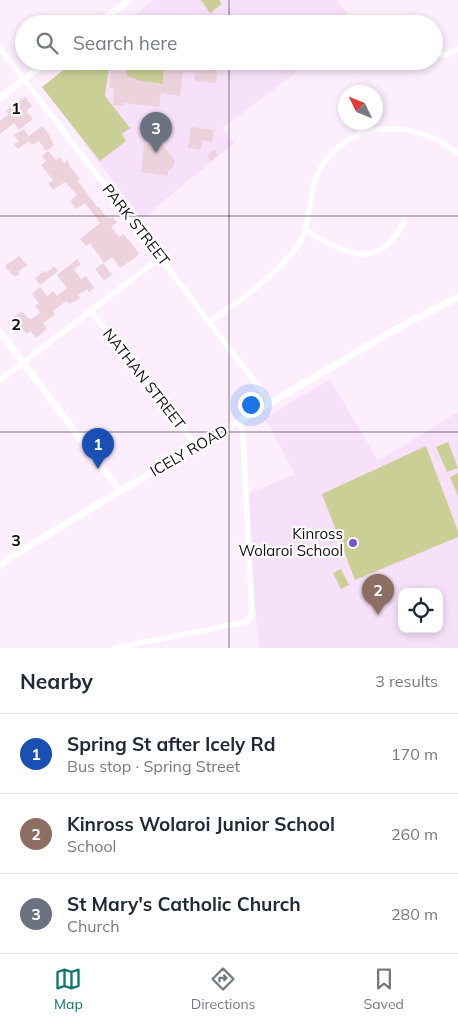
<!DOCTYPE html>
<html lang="en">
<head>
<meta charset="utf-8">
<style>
	:root { --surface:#fff; --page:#f2f2f3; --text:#1f2937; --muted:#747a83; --line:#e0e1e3; --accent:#0f766e }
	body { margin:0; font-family:Mulish,sans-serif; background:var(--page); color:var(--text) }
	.controls { position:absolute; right:15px; bottom:15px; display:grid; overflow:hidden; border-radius:10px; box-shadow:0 2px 8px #0003 }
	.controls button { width:45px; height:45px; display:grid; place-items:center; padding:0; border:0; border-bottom:1px solid var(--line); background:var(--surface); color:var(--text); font:25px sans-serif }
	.compass { position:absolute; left:338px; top:85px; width:45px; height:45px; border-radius:50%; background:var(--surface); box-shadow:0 2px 8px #0003; rotate:313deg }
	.you { position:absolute; left:250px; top:404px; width:18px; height:18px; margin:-12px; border:4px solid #fff; border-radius:50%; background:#1a73e8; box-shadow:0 0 0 8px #1a73e833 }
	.badge { display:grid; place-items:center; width:32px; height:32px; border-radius:50%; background:var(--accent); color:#fff; font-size:16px; font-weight:700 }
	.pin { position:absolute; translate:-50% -41px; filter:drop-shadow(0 1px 2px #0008) }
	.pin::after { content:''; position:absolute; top:26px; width:18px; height:15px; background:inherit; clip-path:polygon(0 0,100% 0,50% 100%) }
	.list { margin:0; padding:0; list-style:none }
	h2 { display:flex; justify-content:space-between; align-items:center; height:65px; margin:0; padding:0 20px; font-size:21px }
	h2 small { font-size:16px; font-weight:400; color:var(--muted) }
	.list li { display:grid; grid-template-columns:32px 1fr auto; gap:15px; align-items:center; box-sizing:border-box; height:80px; padding:0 20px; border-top:1px solid var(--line) }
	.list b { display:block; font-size:19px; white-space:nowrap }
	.list p { margin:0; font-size:16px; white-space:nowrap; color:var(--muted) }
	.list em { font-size:16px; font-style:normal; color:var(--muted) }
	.icon { flex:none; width:28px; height:28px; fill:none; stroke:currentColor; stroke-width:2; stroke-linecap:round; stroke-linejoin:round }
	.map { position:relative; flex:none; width:458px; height:648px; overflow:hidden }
	.search { position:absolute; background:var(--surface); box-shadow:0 2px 8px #0003; left:15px; right:15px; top:15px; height:55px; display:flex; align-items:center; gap:12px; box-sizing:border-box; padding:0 18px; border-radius:28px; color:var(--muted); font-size:19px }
	.sheet { height:305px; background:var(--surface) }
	nav { display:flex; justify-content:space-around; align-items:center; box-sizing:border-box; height:70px; border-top:1px solid var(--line); background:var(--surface); font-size:14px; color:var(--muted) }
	nav a { display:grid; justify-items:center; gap:2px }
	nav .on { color:var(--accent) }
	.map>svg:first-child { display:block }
</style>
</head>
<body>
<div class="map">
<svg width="458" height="648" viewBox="0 0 458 648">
	<rect width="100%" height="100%" fill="#fceefd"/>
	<path fill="#f7e0f9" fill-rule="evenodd" d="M154,0h183l17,24h-230z
		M75,61h236l-89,67 12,15 -92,76 -100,-132z
		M330,379l48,82 80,-49v236h-199l-15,-153 51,-21 -30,-56zM402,592h37v37h-37z"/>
	<path fill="#cacf96" d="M201,0h18l3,4 -12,9z
		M75,61h32l-3,7h5l-4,28 25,32 -8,6 4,7 -26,20 -58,-74z
		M127,61l28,4 9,4 -1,15 -16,-2 -23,7z
		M448,442l10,26 -11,4 -11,-25z
		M426,446l32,85v6l-103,43 -33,-86z
		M458,473v23l-8,-19z
		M341,569l8,16 -8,4 -8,-16z"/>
	<path fill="#ecd2db" d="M79,61h20l-13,10z
		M112,61h15l-1,12 3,4 7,1v2l27,4 1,-13 -3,-3 -7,-1 1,-6h63l-2,22 -22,-2 1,-8 -12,-1 -3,24 -19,-3 -2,14 -35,-4v3l-11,-1 1,-17h-5z
		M25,97l7,9 -6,5 7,8 -14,11 -5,-7 -14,11v-13l9,-7 -3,-3z
		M42,126l6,7 6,12 -8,6 -7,-10 -7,4 -3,-4 -11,8 -4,-5 5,-3 -5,-6 10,-6 5,7z
		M191,127l23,3 -2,12 -10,-2 -1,10 -13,-2z
		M152,141h8l15,20 -2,6 -5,4v5l-27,-4 3,-27h3z
		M214,150l4,5 -7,6 -4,-5z
		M48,151l8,9 4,-3 4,6 3,-3 3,5 -1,1 11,13 -2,2 19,26 1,-1 9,12 2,-1 1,2 3,-2 4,5 -6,5 8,10 4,-3 9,10 7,10 -3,3 -16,11 -8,-11 -8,6 -14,-20 -4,3 -6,-7 20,-16 -15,-20 -9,6 -6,-8 7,-6 -12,-13 -12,8 -5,-6 5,-4 -12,-15 5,-4 -4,-5z
		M19,256l8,9 -7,5 -1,5 -5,1 -8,-8v-3z
		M77,259l4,5 -7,6 7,9 5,-3 8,12 -5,4 -2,-3 -9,6 2,3 -5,4 -1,-1 -5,3 -3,-3 -13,10 2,3 -12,9 4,6 -11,9 -5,-7 -4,3 -15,-16 10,-7 8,9 10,-7 -5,-7 4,-3 -7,-9 8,-7 7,9 6,-5 4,5 10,-8 -10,-13z
		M103,263l9,12 -8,5 -9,-11z
		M54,266l4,5 -18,14 -5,-7 9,-7 2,2z"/>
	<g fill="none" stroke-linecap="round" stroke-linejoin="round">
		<path stroke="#fff" stroke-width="5.5" d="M0,48l271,355
			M434,52l12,3 12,-6
			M357,122l4,11
			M306,231c40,21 70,43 98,-9
			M91,311l106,136
			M210,322c29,-22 63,-43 86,-74 15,-20 12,-45 19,-68 3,-11 13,-23 21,-31 38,-32 85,-23 122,4
			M0,380l160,-122
			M115,648l132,-26 5,-9 -9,-180 -4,-11"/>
		<path stroke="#fff" stroke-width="7" d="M98,24l31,-24
			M0,98l48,-37
			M0,332l120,159
			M0,566l11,-9 109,-66 278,-163 60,-31"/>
	</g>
	<path fill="none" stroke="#140e15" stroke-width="1" stroke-opacity="0.55" d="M229,0v24M229,61v587M0,216h458M0,432h458"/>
	<circle fill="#7a54cd" stroke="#fff" stroke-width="2" cx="353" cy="543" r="5"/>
	<g text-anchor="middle" stroke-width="4.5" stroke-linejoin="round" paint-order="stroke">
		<g font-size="15" fill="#140e15" stroke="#fff">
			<text transform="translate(136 225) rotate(52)" y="5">PARK STREET</text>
			<text transform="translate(144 379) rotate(52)" y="5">NATHAN STREET</text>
			<text transform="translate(189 451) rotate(-30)" y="5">ICELY ROAD</text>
		</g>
		<g font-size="15" fill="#140e15" stroke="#fff" text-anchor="end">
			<text x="343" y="539">Kinross<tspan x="343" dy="17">Wolaroi School</tspan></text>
		</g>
	</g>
	<g font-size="16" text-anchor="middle" font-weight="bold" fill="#140e15" stroke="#fff" stroke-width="4.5" stroke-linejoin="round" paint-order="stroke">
		<text x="16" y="114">1</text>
		<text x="16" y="330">2</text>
		<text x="16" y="546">3</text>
	</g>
</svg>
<div class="controls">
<button><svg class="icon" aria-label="locate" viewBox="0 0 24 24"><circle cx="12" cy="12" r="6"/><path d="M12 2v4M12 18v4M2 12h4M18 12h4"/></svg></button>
</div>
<svg class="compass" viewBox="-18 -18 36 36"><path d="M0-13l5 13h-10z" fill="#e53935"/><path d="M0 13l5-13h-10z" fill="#747a83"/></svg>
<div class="you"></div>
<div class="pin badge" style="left:98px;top:469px;background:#1a4fb4">1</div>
<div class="pin badge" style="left:378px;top:615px;background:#8d6e63">2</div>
<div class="pin badge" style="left:156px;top:153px;background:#6b7280">3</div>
<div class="search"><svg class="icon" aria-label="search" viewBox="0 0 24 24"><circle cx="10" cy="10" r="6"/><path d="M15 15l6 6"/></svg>Search here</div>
</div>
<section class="sheet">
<h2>Nearby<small>3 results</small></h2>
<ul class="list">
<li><span class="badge" style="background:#1a4fb4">1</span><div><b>Spring St after Icely Rd</b><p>Bus stop · Spring Street</p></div><em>170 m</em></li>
<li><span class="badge" style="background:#8d6e63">2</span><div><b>Kinross Wolaroi Junior School</b><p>School</p></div><em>260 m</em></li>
<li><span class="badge" style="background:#6b7280">3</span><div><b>St Mary's Catholic Church</b><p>Church</p></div><em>280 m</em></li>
</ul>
</section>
<nav>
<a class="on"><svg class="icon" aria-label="map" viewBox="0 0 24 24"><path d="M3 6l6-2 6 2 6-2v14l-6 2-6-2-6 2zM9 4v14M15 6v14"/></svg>Map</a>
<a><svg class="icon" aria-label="directions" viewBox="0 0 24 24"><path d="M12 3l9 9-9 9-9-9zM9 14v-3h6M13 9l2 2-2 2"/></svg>Directions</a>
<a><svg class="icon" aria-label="saved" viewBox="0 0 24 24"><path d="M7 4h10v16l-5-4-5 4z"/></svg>Saved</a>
</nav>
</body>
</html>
